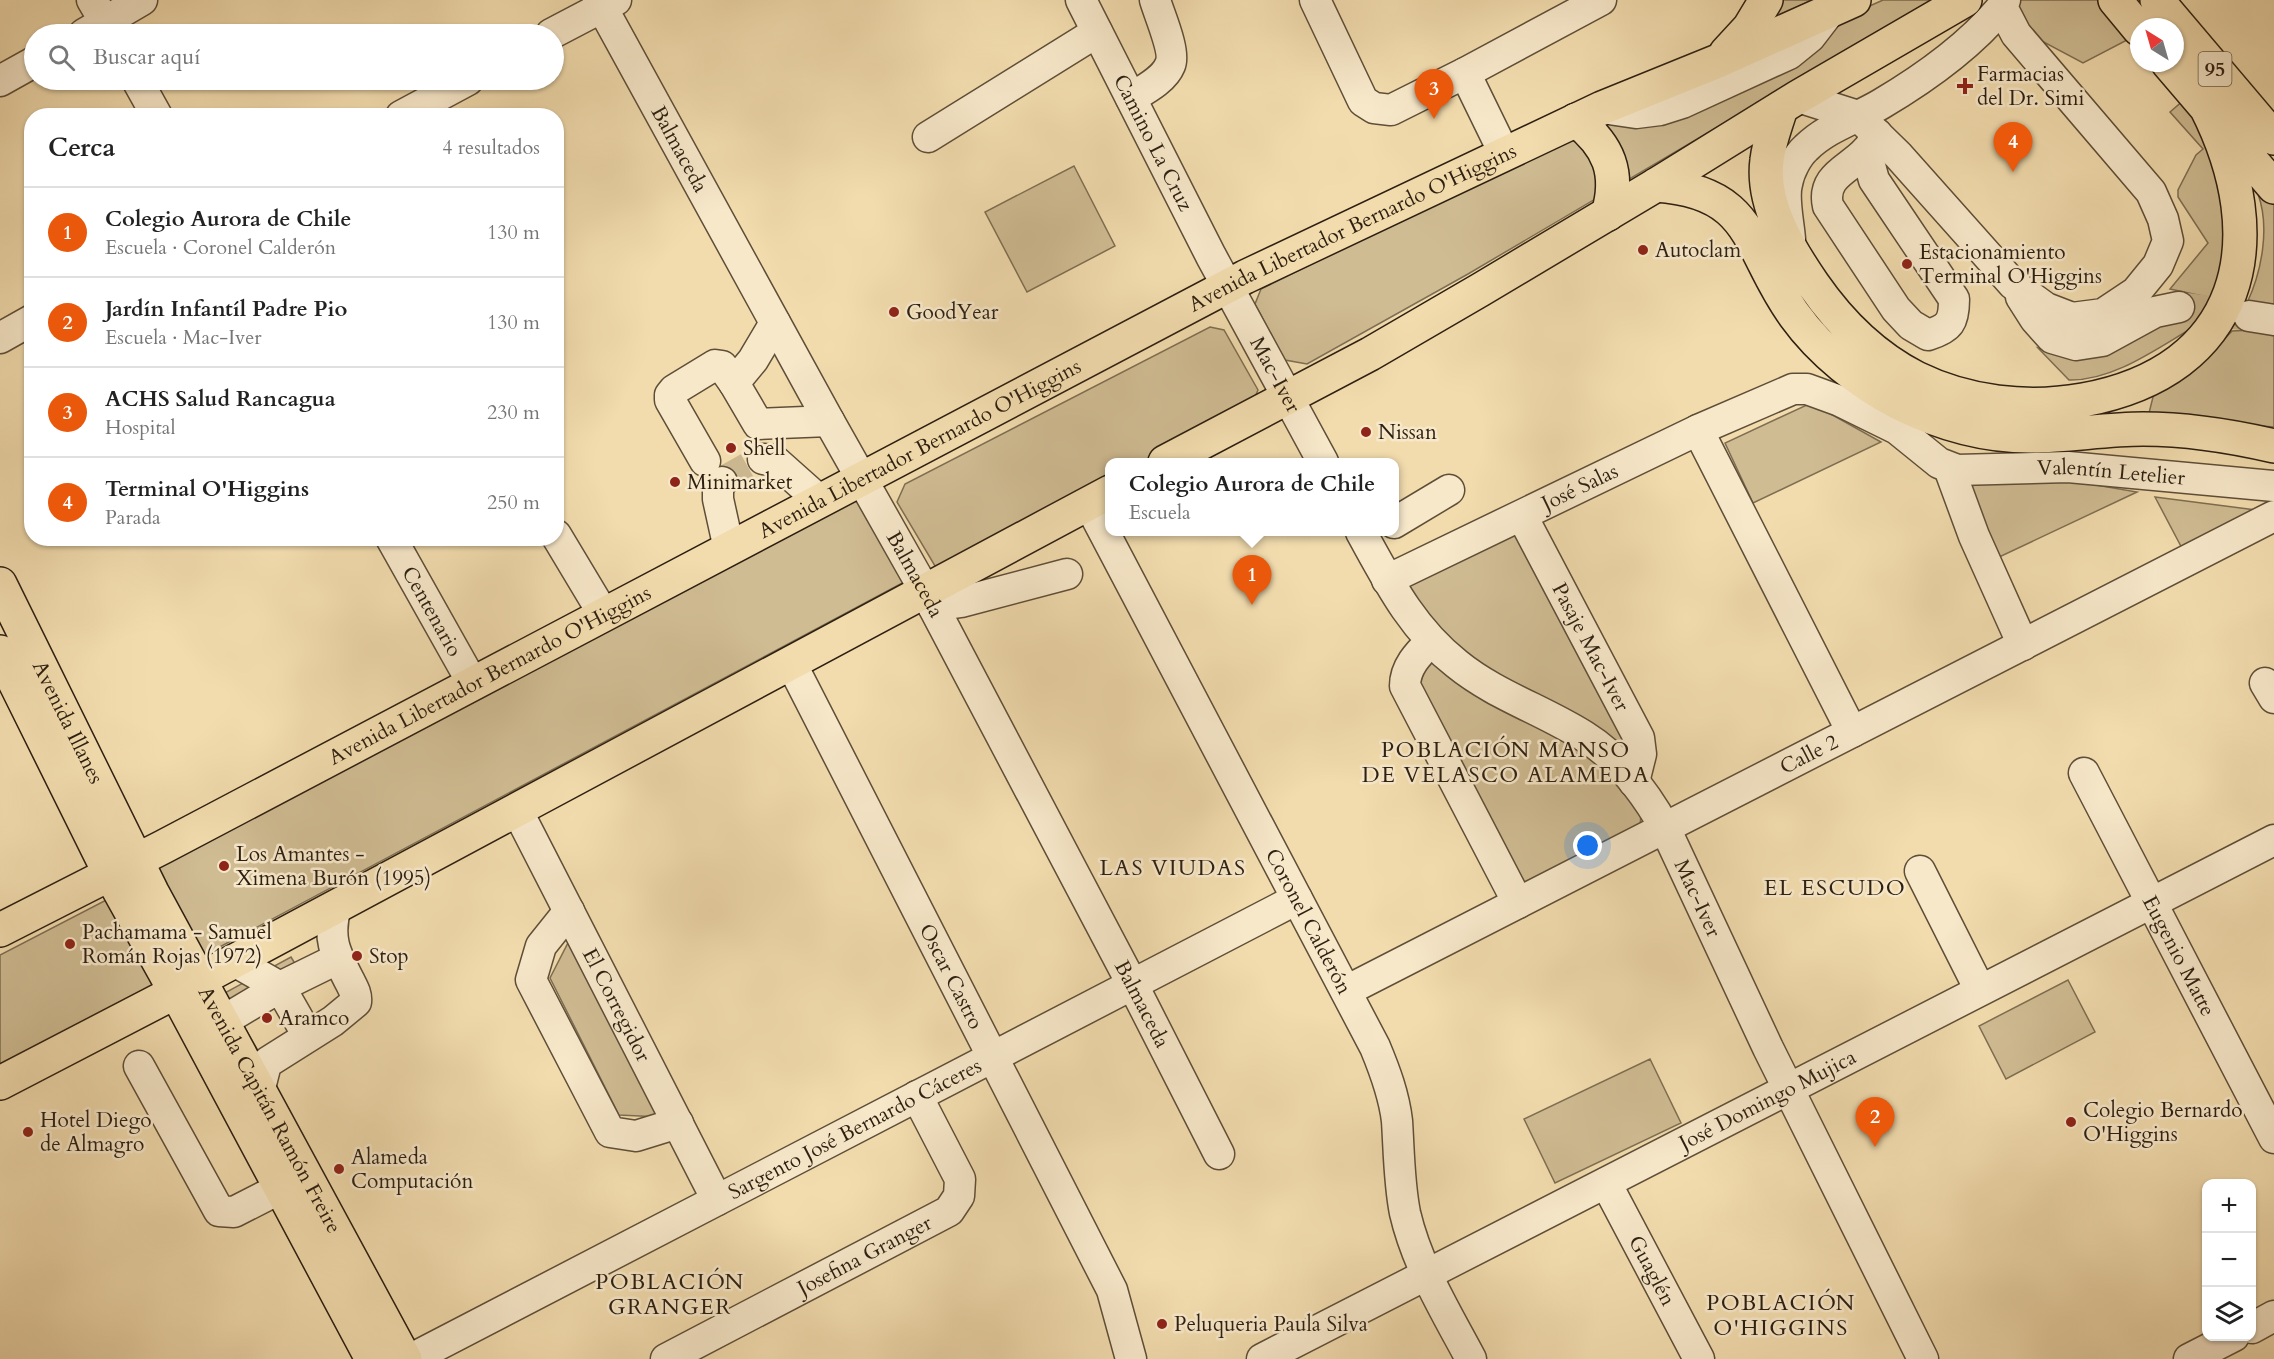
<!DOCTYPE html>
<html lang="es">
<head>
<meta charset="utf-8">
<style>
	:root { --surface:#fff; --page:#f6f6f6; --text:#222; --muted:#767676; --line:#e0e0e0; --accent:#ea580c }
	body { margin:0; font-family:Cardo,serif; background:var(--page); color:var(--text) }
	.controls { position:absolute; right:18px; bottom:18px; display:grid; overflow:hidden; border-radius:12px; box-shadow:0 2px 4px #0004 }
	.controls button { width:54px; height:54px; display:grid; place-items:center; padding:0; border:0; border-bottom:2px solid var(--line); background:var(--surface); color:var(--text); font:30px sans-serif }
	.compass { position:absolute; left:2130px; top:18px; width:54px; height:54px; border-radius:50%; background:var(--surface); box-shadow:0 2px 4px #0004; rotate:323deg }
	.you { position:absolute; left:1588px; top:846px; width:21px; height:21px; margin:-15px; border:4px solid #fff; border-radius:50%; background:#1a73e8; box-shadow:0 0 0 9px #1a73e833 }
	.badge { display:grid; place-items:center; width:39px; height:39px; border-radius:50%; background:var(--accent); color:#fff; font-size:20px; font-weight:700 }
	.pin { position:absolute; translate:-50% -50px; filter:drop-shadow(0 2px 3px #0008) }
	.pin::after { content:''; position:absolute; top:32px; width:21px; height:18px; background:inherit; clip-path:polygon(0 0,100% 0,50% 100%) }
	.popup { position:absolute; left:1105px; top:458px; width:294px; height:78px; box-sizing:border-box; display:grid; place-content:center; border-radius:12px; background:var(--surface); filter:drop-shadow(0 2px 4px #0005); font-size:20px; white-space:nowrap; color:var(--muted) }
	.popup b { font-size:22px; color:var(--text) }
	.popup::after { content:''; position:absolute; left:50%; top:100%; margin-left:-12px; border:12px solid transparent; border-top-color:var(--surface) }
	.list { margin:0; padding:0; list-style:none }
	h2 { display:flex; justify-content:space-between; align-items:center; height:78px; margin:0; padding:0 24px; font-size:26px }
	h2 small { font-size:20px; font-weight:400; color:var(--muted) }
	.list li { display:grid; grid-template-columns:39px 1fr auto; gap:18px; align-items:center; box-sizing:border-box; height:90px; padding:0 24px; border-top:2px solid var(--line) }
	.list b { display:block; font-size:22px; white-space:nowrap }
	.list p { margin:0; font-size:20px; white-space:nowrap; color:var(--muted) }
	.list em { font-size:20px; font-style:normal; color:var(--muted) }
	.icon { flex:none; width:33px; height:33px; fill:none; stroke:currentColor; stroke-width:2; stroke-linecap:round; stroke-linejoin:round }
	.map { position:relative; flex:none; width:2274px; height:1359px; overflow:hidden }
	.search { position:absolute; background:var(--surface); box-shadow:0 2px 4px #0004; left:24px; top:24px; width:540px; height:66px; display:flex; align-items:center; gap:15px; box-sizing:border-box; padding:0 21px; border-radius:33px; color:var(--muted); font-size:22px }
	.panel { position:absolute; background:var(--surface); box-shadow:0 2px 4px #0004; left:24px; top:108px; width:540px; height:438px; border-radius:24px }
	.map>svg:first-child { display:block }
</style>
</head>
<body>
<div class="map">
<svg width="2274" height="1359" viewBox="0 0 2274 1359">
	<rect width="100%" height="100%" fill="#f2dcae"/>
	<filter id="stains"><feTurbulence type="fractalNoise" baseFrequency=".00333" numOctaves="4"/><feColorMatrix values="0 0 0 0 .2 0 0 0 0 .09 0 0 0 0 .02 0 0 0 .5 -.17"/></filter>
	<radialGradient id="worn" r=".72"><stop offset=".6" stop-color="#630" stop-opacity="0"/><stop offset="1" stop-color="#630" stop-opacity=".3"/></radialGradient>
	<path fill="#d0bc93" stroke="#7e6e52" stroke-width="1.5" d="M1772,0h40l-50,23z
		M1883,0h50l-465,274 -161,90 -22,-4 -30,-56 6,-15 265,-131 72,-32 65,-10 173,-95z
		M2020,0h77l32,39 -46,24 -47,-25 -18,-27z
		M2184,100l45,75 -8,125 -51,-11 38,-46 -30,-46v-7l18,-35 7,-6 -33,-37z
		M1074,166l41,80 -88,46 -42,-80z
		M2258,194l16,9v111l-27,-11c15,-32 23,-76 11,-109z
		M2197,320l2,4c-39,22 -84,57 -130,56l-31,-32 18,5 102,-32z
		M1210,327l14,3 34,60 -7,16 -108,56h-33l-1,18 -171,91 -41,-69 8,-18z
		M2274,329v98l-126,-10 6,-24c31,-15 54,-36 78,-62z
		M1811,403l70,39 -128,61 -28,-60z
		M2043,476l94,16 -142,67 -30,-81z
		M857,491l51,89 -707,377 -49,-98z
		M2155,497l109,14 -80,41z
		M1520,527l113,213 8,74 -1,12 -123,60 -101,-197 9,-20 -22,-84z
		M112,897l50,91 -162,84v-117z
		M570,939l90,178 -41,-2 -69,-137z
		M291,957l6,10 -67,35 31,54 -2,10 -38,-71z
		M2068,980l27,52 -89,47 -27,-53z
		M1650,1059l31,64 -126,60 -31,-64z"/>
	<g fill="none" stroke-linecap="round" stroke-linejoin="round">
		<path stroke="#cab68f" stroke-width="30" stroke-dasharray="30 15" stroke-linecap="butt" d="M2179,307l63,8
			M722,482l41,-23"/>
		<defs>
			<g id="minor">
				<path d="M92,0l20,34"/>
				<path id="s1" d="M598,0l231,421 96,170 215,408 79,155"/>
				<path id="s2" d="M1081,0l130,256 112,206"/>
				<path d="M1315,0l48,101 11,7 17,2 74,-37 136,-73"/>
				<path d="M84,34l58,-34"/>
				<path d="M551,34l65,-34"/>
				<path d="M1465,73l39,80"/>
				<path d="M137,80l20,36"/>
				<path d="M0,81l34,-19"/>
				<path d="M1798,97l60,19 40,39 115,129 33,24 26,10 31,-4 33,-22 22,-27 10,-24 -5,-22 -12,-27 -135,-158 -14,-27 3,-7"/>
				<path d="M1131,98c13,-8 33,-18 39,-33 6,-13 -11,-51 -15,-65"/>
				<path d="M1602,108l34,5 24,-3 22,-7 107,-49 21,-17 20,-26"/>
				<path d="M401,116l67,-36"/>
				<path d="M928,137l169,-105"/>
				<path d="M1866,151l8,29 80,119c0,23 -4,29 -26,36l-17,-10 -15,-16 -68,-103c-7,-31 23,-37 39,-56 4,-4 7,-11 10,-16"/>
				<path d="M1790,239c-1,-15 -7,-41 -3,-55 2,-12 10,-28 19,-36 21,-21 50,-29 75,-44 44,-26 88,-57 121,-97"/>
				<path d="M2021,297l14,22 17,19 24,7 26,-4 53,-29 24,-5"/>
				<path d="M2249,316l25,4"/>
				<path d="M0,338l32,-18"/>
				<path d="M734,383l24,41 71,-3"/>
				<path d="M1698,430l154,302"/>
				<path d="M763,459l11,1 46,41"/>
				<path d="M705,461l-35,-61v-5l4,-5 41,-25 7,1 12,17 19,-23 22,-37"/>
				<path d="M1949,468l25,68 49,109"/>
				<path d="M722,482l-4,3v14l11,50"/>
				<path id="s3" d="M1090,503l6,14 279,530c10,24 19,48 22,74 2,31 2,62 8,92 12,52 41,99 66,146"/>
				<path id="s4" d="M1522,516l117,222 2,16 -7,28"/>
				<path d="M1394,523l55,-33"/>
				<path id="s5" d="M1361,532c27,49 51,97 96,132 38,31 86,46 127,72 35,22 61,56 81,92l103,220 155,311"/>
				<path d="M556,535l48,80"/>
				<path id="s6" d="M391,538l82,146"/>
				<path id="s7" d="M1387,580l311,-150 95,-41h14l33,12 57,28 42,34 18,7 111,-3 206,19"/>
				<path d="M933,606l28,-4 106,-28"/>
				<path d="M1431,641c-13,13 -26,26 -26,45l113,217"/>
				<path id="s8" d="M791,663l321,627 19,69"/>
				<path d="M2265,683l9,15"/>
				<path id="s9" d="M2084,773l190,365"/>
				<path id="s10" d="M517,810l200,390"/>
				<path d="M1920,871l60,119"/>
				<path d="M569,911l-28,35 -10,34 79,152 26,4 42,-13"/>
				<path d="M234,961l46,26 57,-28"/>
				<path id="s11" d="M1346,991l928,-475"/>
				<path d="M223,1021l57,-34 28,49"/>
				<path d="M139,1066l80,145 15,1 47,-24"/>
				<path d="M260,1088l5,-20 3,-6 65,-41 23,-19c1,-8 -3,-14 -7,-22 -14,-27 -22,-43 -13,-73"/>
				<path id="s12" d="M1606,1183l93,176"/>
				<path d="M2252,1328l22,-12"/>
				<path id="s13" d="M411,1359l886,-460"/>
				<path id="s14" d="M666,1359l283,-148 10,-15 1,-17 -43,-83"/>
				<path id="s15" d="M1262,1359l1012,-519"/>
				<path d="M2189,1359l45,-23"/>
			</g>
			<g id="major">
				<path d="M1726,53l23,-25 17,-28"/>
				<path d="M1576,120c33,26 44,53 32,94"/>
				<path d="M1165,462l205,-108 110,-64 176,-105 142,-88 167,-97"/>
				<path id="s16" d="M0,584l152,308 253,467"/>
				<path d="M0,652l110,222 74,133 188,352"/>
				<path id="s17" d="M0,930l163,-83 1082,-570 357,-169 116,-47 136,-61"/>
				<path d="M0,1083l212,-110 898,-481"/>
			</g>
			<path id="highway" d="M2115,0l24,29
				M2157,0l117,138
				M2168,63l106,124
				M1781,108c-5,17 -12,34 -14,52 -6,44 22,89 46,124 27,39 60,72 103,94 51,25 111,32 167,22 160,-29 191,-159 123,-293
				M1656,185c101,7 90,64 139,131 26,36 65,67 104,87 40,20 86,33 131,33 38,0 75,-7 113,-7 44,0 88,7 131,17"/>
		</defs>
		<use href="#minor" stroke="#5e4e38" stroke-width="33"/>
		<use href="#major" stroke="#2c1f11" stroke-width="36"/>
		<use href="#highway" stroke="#2c1f11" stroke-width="36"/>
		<use href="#minor" stroke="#f7e8ca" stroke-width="30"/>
		<use href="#major" stroke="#f2dcae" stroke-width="33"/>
		<use href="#highway" stroke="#f2dcae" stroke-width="33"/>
	</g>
	<g fill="#8f2418" stroke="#f7e8ca" stroke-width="2">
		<path d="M1962 77h6v6h6v6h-6v6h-6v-6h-6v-6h6z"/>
		<circle cx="1643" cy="250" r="6"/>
		<circle cx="1907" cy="264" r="6"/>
		<circle cx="894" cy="312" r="6"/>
		<circle cx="1366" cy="432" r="6"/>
		<circle cx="731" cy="448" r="6"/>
		<circle cx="675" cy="482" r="6"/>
		<circle cx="224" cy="866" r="6"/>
		<circle cx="70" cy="944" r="6"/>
		<circle cx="357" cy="956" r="6"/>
		<circle cx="267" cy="1018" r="6"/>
		<circle cx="2071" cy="1122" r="6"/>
		<circle cx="28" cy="1132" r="6"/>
		<circle cx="339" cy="1169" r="6"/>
		<circle cx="1162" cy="1324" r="6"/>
	</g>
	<g text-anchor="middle" stroke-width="5" stroke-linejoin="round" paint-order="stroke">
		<rect fill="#f7e8ca" stroke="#695b48" stroke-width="1.5" x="2198.5" y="52" width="33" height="34" rx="4.5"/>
		<g font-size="20" font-weight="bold" fill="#2c1f11">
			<text x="2215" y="76">95</text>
		</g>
		<g font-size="21" fill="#2c1f11" stroke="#f7e8ca" text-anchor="start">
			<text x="1977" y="81">Farmacias<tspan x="1977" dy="24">del Dr. Simi</tspan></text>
			<text x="1655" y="257">Autoclam</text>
			<text x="1919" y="259">Estacionamiento<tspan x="1919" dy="24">Terminal O'Higgins</tspan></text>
			<text x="906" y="319">GoodYear</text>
			<text x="1378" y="439">Nissan</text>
			<text x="743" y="455">Shell</text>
			<text x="687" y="489">Minimarket</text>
			<text x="236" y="861">Los Amantes -<tspan x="236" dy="24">Ximena Burón (1995)</tspan></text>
			<text x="82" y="939">Pachamama - Samuel<tspan x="82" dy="24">Román Rojas (1972)</tspan></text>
			<text x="369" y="963">Stop</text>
			<text x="279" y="1025">Aramco</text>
			<text x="2083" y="1117">Colegio Bernardo<tspan x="2083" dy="24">O'Higgins</tspan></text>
			<text x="40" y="1127">Hotel Diego<tspan x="40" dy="24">de Almagro</tspan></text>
			<text x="351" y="1164">Alameda<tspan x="351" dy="24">Computación</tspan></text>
			<text x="1174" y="1331">Peluqueria Paula Silva</text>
		</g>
		<g font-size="21" fill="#2c1f11" stroke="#f7e8ca">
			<text dy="7" stroke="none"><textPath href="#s2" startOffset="160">Camino La Cruz</textPath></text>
			<text dy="7" stroke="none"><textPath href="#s1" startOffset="170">Balmaceda</textPath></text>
			<text dy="7" stroke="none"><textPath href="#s17" startOffset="1524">Avenida Libertador Bernardo O'Higgins</textPath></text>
			<text dy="7" stroke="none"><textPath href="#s2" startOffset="422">Mac-Iver</textPath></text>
			<text dy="7" stroke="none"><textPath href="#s17" startOffset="1038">Avenida Libertador Bernardo O'Higgins</textPath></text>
			<text dy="7" stroke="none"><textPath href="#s7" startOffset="789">Valentín Letelier</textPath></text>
			<text dy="7" stroke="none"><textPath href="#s7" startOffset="214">José Salas</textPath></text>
			<text dy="7" stroke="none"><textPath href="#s1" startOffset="656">Balmaceda</textPath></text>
			<text dy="7" stroke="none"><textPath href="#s6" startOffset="84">Centenario</textPath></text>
			<text dy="7" stroke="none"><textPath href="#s4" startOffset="148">Pasaje Mac-Iver</textPath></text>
			<text dy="7" stroke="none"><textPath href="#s17" startOffset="552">Avenida Libertador Bernardo O'Higgins</textPath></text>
			<text dy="7" stroke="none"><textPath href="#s16" startOffset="154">Avenida Illanes</textPath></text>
			<text dy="7" stroke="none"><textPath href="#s11" startOffset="520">Calle 2</textPath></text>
			<text dy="7" stroke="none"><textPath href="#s5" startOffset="512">Mac-Iver</textPath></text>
			<text dy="7" stroke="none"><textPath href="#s3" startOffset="472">Coronel Calderón</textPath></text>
			<text dy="7" stroke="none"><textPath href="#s9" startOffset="206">Eugenio Matte</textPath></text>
			<text dy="7" stroke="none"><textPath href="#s8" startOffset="352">Oscar Castro</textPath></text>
			<text dy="7" stroke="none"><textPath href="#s1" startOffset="1142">Balmaceda</textPath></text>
			<text dy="7" stroke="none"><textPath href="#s10" startOffset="219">El Corregidor</textPath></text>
			<text dy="7" stroke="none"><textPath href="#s15" startOffset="568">José Domingo Mujica</textPath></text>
			<text dy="7" stroke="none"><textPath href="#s16" startOffset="591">Avenida Capitán Ramón Freire</textPath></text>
			<text dy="7" stroke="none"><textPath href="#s13" startOffset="500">Sargento José Bernardo Cáceres</textPath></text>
			<text dy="7" stroke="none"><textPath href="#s14" startOffset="224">Josefina Granger</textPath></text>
			<text dy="7" stroke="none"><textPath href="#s12" startOffset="99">Guaglén</textPath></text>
		</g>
		<g font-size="22" letter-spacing="1.5" fill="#2c1f11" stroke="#f7e8ca">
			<text x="1506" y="757">POBLACIÓN MANSO<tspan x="1506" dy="25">DE VELASCO ALAMEDA</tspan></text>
			<text x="1173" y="875">LAS VIUDAS</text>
			<text x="1835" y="895">EL ESCUDO</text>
			<text x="670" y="1289">POBLACIÓN<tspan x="670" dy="25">GRANGER</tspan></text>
			<text x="1781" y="1310">POBLACIÓN<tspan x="1781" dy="25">O'HIGGINS</tspan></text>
		</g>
	</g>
	<rect width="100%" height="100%" filter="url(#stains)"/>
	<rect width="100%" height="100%" fill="url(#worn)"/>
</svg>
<div class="controls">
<button>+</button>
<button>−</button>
<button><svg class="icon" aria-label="layers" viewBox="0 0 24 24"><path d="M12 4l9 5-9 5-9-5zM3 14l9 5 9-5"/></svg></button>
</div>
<svg class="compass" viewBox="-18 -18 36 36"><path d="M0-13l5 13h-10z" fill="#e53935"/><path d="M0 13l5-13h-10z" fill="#767676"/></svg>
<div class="you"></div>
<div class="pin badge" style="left:1252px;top:605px">1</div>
<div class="popup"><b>Colegio Aurora de Chile</b>Escuela</div>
<div class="pin badge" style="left:1875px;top:1147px">2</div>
<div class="pin badge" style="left:1434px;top:119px">3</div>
<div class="pin badge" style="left:2013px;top:172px">4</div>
<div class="search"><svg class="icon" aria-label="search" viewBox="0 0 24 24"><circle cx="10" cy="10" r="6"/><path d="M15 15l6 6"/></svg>Buscar aquí</div>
<section class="panel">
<h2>Cerca<small>4 resultados</small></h2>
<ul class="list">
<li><span class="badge">1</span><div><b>Colegio Aurora de Chile</b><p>Escuela · Coronel Calderón</p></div><em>130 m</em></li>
<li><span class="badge">2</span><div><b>Jardín Infantíl Padre Pio</b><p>Escuela · Mac-Iver</p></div><em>130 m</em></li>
<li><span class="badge">3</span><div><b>ACHS Salud Rancagua</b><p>Hospital</p></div><em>230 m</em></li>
<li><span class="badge">4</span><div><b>Terminal O'Higgins</b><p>Parada</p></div><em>250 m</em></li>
</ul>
</section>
</div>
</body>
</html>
